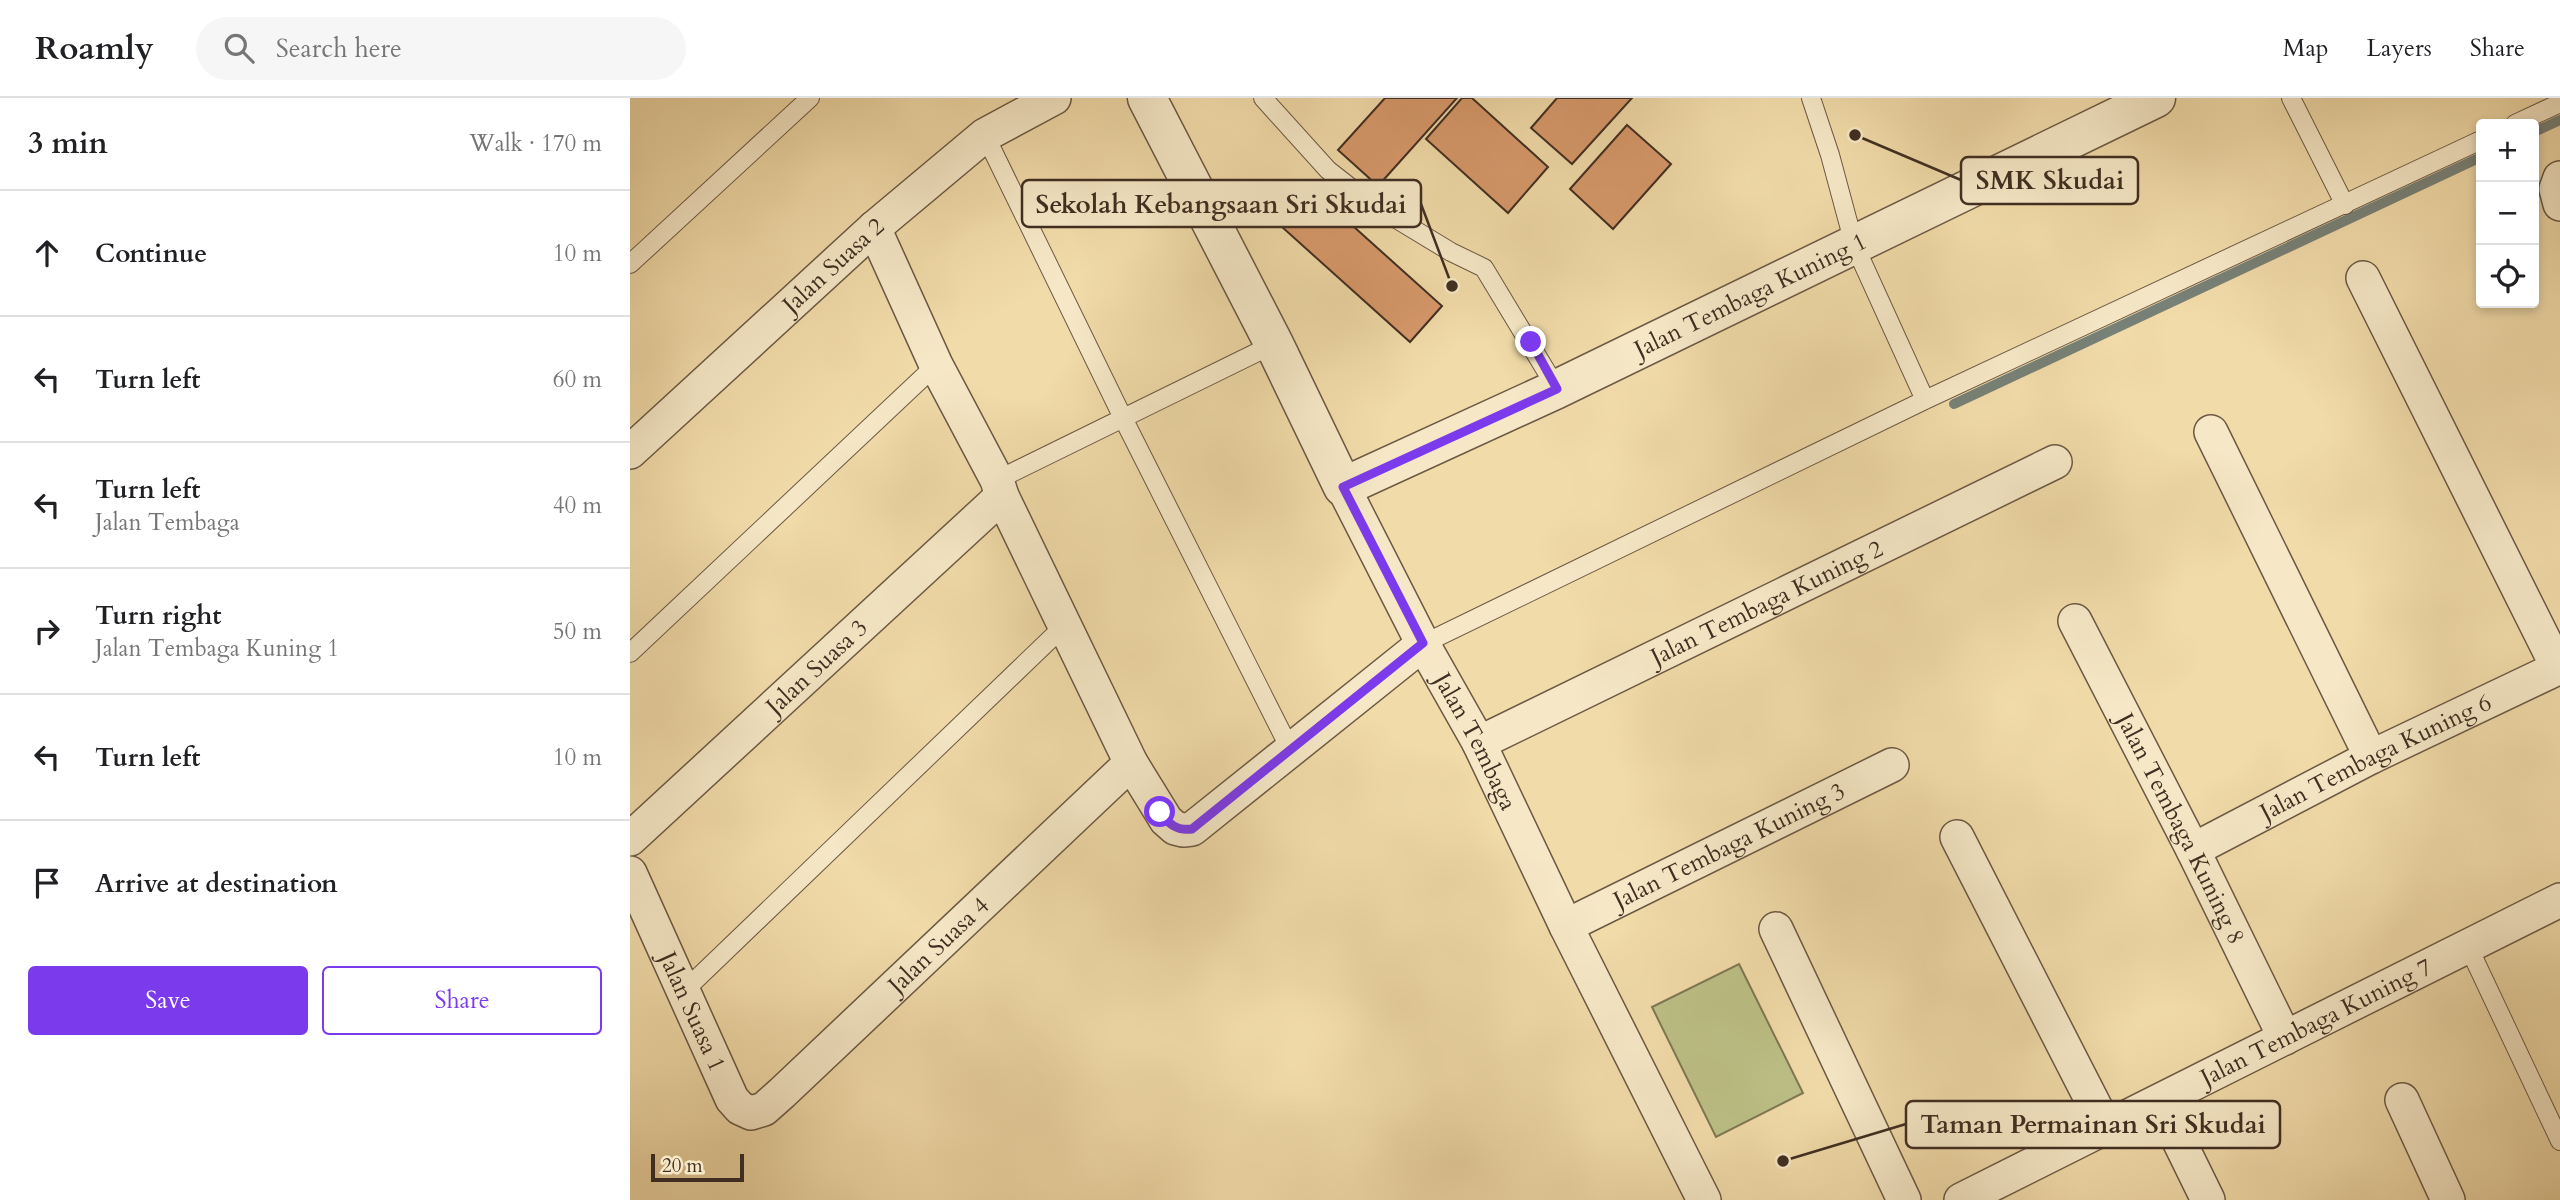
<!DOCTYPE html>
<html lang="en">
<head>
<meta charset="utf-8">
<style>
	:root { --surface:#fff; --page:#f6f6f6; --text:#202124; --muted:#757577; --line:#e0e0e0; --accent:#7c3aed }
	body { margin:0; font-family:Cardo,serif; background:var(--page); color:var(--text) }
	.controls { position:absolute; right:21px; top:21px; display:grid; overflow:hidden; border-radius:7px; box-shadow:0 4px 10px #0003 }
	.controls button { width:63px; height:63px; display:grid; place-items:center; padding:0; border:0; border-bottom:2px solid var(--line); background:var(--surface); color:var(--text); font:35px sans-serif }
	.scale { position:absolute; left:21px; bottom:18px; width:93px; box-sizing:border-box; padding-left:7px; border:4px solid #402e22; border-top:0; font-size:19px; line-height:24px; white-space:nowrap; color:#402e22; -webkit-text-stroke:5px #f6e8c7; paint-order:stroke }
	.stop { position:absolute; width:21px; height:21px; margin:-16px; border:5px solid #7c3aed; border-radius:50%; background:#fff }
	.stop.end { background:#7c3aed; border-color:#fff; box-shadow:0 2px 7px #0008 }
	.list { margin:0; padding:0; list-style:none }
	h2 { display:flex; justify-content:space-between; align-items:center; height:91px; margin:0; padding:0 28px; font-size:30px }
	h2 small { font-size:23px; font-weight:400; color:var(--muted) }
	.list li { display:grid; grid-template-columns:46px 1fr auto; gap:21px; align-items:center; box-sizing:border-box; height:126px; padding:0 28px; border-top:2px solid var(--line) }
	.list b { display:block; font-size:26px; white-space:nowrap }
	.list p { margin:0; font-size:23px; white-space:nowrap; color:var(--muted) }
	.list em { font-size:23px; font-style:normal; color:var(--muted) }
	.actions { display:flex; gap:14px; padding:21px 28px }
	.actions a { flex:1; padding:16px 0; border:2px solid var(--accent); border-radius:7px; text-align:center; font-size:24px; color:var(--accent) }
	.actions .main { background:var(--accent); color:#fff }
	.icon { flex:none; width:38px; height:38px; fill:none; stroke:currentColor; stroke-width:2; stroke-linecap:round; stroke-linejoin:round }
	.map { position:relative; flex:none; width:1930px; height:1102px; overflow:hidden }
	header { display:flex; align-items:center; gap:42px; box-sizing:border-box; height:98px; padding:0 35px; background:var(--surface); border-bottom:2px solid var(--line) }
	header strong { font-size:33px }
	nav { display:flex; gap:38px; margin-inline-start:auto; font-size:24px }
	.search { width:490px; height:63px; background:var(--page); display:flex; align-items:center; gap:18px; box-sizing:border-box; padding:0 24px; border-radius:38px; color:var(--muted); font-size:26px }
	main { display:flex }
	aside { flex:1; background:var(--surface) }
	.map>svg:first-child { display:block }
</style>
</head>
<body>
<header>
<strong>Roamly</strong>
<div class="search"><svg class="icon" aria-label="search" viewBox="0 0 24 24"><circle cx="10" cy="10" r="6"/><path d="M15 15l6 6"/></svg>Search here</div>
<nav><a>Map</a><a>Layers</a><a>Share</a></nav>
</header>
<main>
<aside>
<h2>3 min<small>Walk · 170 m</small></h2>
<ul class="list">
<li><svg class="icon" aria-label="ahead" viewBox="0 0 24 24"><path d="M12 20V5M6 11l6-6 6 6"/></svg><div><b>Continue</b></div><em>10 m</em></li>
<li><svg class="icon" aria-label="left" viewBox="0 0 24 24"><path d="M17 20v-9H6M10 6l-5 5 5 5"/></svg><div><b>Turn left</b></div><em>60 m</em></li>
<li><svg class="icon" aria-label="left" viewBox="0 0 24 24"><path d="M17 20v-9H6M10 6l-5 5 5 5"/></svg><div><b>Turn left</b><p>Jalan Tembaga</p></div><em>40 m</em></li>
<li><svg class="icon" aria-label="right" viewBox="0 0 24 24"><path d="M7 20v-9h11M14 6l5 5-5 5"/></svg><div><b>Turn right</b><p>Jalan Tembaga Kuning 1</p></div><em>50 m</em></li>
<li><svg class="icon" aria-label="left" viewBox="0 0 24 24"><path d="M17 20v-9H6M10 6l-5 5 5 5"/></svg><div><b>Turn left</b></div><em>10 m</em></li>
<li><svg class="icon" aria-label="arrive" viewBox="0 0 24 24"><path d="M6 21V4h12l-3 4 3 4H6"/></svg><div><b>Arrive at destination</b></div></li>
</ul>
<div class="actions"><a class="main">Save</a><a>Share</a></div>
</aside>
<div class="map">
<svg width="1930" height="1102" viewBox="0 0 1930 1102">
	<rect width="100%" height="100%" fill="#f1dba9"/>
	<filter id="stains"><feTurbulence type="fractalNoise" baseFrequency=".00286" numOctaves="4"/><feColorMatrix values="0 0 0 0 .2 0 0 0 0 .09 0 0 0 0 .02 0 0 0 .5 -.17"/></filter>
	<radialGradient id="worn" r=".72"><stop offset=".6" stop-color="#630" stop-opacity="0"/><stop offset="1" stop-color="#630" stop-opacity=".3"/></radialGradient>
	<path fill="#bcc086" stroke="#7e7754" stroke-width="2" d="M1109,866l64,129 -87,44 -64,-130z"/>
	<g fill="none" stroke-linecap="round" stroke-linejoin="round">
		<path stroke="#778177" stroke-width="10" d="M1904,34l26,-12
			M1324,306l527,-247"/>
	</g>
	<path fill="#d7996b" stroke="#402e22" stroke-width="2" d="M755,0h72l-79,88 -40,-36z
		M832,0h10l76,69 -40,46 -82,-74z
		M927,0h75l-60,66 -41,-36z
		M997,27l44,39 -58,65 -43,-40z
		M684,93l128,115 -32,36 -128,-115z"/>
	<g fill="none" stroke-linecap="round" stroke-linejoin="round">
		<defs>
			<path id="service" d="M633,0l65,72 23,18 34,24 66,40 33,16 73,121
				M1181,0l19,57 24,89 71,156
				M1661,0l54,107
				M1885,26l45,-21
				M355,37l139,285 166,329
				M0,166l180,-166
				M367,382l277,-136
				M793,546l502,-244 556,-260
				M0,555l306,-288
				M1838,848l92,195
				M54,893l382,-367"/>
			<g id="minor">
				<path d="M1930,80l-4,11 4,15"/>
				<path d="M244,130l62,137 61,115 5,16 129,267 35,57 9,8 8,2 9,-1 231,-185"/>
				<path d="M1733,180l195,390"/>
				<path d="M1581,334l160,325"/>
				<path id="s1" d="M0,354l244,-224 111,-93 69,-37"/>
				<path id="s2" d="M713,389l80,157 56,99 87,183 138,274"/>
				<path id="s3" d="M1445,523l118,229 92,188"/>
				<path id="s4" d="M849,645l576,-281"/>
				<path d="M1327,739l149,291"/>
				<path id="s5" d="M0,741l372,-343"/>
				<path id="s6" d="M1563,752l178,-93 189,-90"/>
				<path id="s7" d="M0,775l102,226 8,9 11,5 13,-4 18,-16 349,-330"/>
				<path id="s8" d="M936,828l326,-161"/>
				<path d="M1146,831l128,271"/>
				<path d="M1772,1002l46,100"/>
				<path d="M1530,1004l48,98"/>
				<path id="s9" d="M1331,1102l599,-300"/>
			</g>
			<g id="tertiary">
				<path id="s10" d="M517,0l127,246 69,143 214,-98 599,-291"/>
			</g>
		</defs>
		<use href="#service" stroke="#6c5944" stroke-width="20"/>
		<use href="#minor" stroke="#6c5944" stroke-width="36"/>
		<use href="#tertiary" stroke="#6c5944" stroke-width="41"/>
		<use href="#service" stroke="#f6e8c7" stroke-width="18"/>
		<use href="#minor" stroke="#f6e8c7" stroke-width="33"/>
		<use href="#tertiary" stroke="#f6e8c7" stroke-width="38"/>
	</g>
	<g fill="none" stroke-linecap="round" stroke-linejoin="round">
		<path stroke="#7c3aed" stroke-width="9" d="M530,714c9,12 16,19 32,17l231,-186 -80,-156 214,-98 -26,-47"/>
	</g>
	<g text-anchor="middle" stroke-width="5" stroke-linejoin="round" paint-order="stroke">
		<g font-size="24" fill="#402e22" stroke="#f6e8c7">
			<text dy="8" stroke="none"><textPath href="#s1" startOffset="276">Jalan Suasa 2</textPath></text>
			<text dy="8" stroke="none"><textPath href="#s10" startOffset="886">Jalan Tembaga Kuning 1</textPath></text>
			<text dy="8" stroke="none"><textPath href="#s4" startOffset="320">Jalan Tembaga Kuning 2</textPath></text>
			<text dy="8" stroke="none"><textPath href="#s5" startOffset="254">Jalan Suasa 3</textPath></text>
			<text dy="8" stroke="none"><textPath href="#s2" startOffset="287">Jalan Tembaga</textPath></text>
			<text dy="8" stroke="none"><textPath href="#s6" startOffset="205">Jalan Tembaga Kuning 6</textPath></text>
			<text dy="8" stroke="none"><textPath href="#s3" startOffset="233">Jalan Tembaga Kuning 8</textPath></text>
			<text dy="8" stroke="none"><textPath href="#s8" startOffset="182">Jalan Tembaga Kuning 3</textPath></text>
			<text dy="8" stroke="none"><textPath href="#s7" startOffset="525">Jalan Suasa 4</textPath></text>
			<text dy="8" stroke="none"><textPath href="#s7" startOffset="152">Jalan Suasa 1</textPath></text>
			<text dy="8" stroke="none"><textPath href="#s9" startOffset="397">Jalan Tembaga Kuning 7</textPath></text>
		</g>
	</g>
	<path fill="none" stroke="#402e22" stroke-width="2.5" d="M1225 37L1331 82M822 188L791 106M1153 1063L1276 1026"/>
	<g fill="#402e22" stroke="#f6e8c7" stroke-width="2.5">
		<circle cx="1225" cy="37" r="7"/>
		<circle cx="822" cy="188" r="7"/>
		<circle cx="1153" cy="1063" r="7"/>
	</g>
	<g fill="#f6e8c7" stroke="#402e22" stroke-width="2.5">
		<rect x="1331" y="59" width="177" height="47" rx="7"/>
		<rect x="392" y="82" width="399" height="47" rx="7"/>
		<rect x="1276" y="1003" width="374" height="47" rx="7"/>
	</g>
	<g font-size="26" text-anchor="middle" font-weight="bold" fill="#402e22">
		<text x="1420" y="91">SMK Skudai</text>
		<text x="591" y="115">Sekolah Kebangsaan Sri Skudai</text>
		<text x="1463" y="1035">Taman Permainan Sri Skudai</text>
	</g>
	<rect width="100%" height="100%" filter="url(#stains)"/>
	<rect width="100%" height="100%" fill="url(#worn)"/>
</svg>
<div class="controls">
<button>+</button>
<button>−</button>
<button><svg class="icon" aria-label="locate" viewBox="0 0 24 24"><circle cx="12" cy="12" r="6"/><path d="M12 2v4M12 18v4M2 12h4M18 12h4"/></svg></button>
</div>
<div class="scale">20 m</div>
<div class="stop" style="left:530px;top:714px"></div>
<div class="stop end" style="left:901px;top:244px"></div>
</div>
</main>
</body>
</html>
